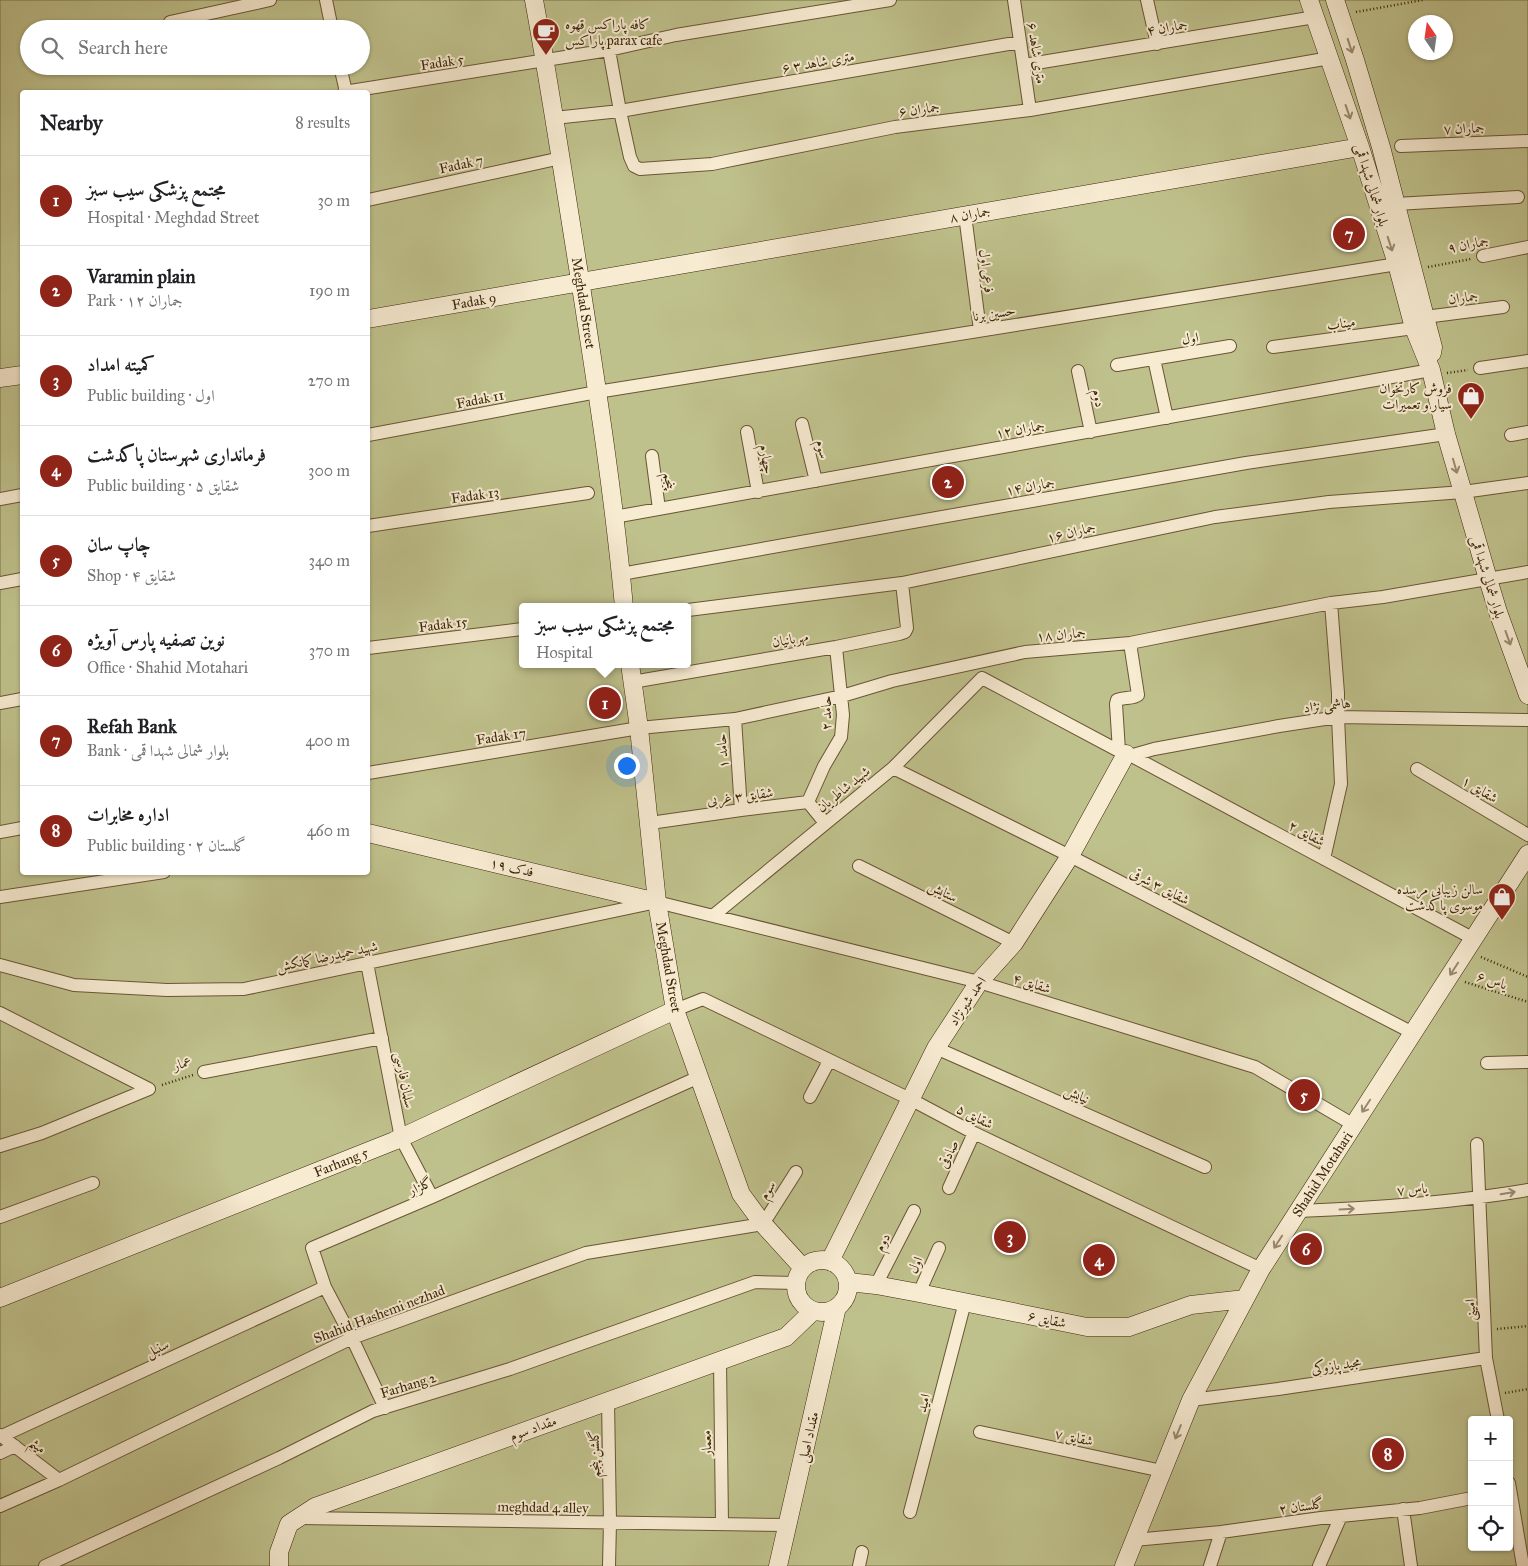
<!DOCTYPE html>
<html lang="en">
<head>
<meta charset="utf-8">
<style>
	:root { --surface:#fff; --page:#f2f2f2; --text:#202124; --muted:#757577; --line:#e0e0e0; --accent:#8f2418 }
	body { margin:0; font-family:"IM FELL Great Primer",Amiri,serif; background:var(--page); color:var(--text) }
	.controls { position:absolute; right:15px; bottom:15px; display:grid; overflow:hidden; border-radius:5px; box-shadow:0 1px 4px #0004 }
	.controls button { width:45px; height:45px; display:grid; place-items:center; padding:0; border:0; border-bottom:1px solid var(--line); background:var(--surface); color:var(--text); font:25px sans-serif }
	.compass { position:absolute; left:1408px; top:15px; width:45px; height:45px; border-radius:50%; background:var(--surface); box-shadow:0 1px 4px #0004; rotate:347deg }
	.you { position:absolute; left:626px; top:765px; width:18px; height:18px; margin:-12px; border:4px solid #fff; border-radius:50%; background:#1a73e8; box-shadow:0 0 0 8px #1a73e833 }
	.badge { display:grid; place-items:center; width:32px; height:32px; border-radius:50%; background:var(--accent); color:#fff; font-size:16px; font-weight:700 }
	.pin { position:absolute; translate:-50% -50%; border:2px solid #fff; box-shadow:0 1px 5px #0006 }
	.popup { position:absolute; left:519px; top:603px; width:172px; height:65px; box-sizing:border-box; display:grid; place-content:center; border-radius:5px; background:var(--surface); filter:drop-shadow(0 1px 4px #0005); font-size:16px; white-space:nowrap; color:var(--muted) }
	.popup b { font-size:19px; color:var(--text) }
	.popup::after { content:''; position:absolute; left:50%; top:100%; margin-left:-10px; border:10px solid transparent; border-top-color:var(--surface) }
	.list { margin:0; padding:0; list-style:none }
	h2 { display:flex; justify-content:space-between; align-items:center; height:65px; margin:0; padding:0 20px; font-size:21px }
	h2 small { font-size:16px; font-weight:400; color:var(--muted) }
	.list li { display:grid; grid-template-columns:32px 1fr auto; gap:15px; align-items:center; box-sizing:border-box; height:90px; padding:0 20px; border-top:1px solid var(--line) }
	.list b { display:block; font-size:19px; white-space:nowrap }
	.list p { margin:0; font-size:16px; white-space:nowrap; color:var(--muted) }
	.list em { font-size:16px; font-style:normal; color:var(--muted) }
	.icon { flex:none; width:28px; height:28px; fill:none; stroke:currentColor; stroke-width:2; stroke-linecap:round; stroke-linejoin:round }
	.map { position:relative; flex:none; width:1528px; height:1566px; overflow:hidden }
	.search { position:absolute; background:var(--surface); box-shadow:0 1px 4px #0004; left:20px; top:20px; width:350px; height:55px; display:flex; align-items:center; gap:12px; box-sizing:border-box; padding:0 18px; border-radius:28px; color:var(--muted); font-size:19px }
	.panel { position:absolute; background:var(--surface); box-shadow:0 1px 4px #0004; left:20px; top:90px; width:350px; height:785px; border-radius:5px }
	.map>svg:first-child { display:block }
</style>
</head>
<body>
<div class="map">
<svg width="1528" height="1566" viewBox="0 0 1528 1566">
	<rect width="100%" height="100%" fill="#f2e0b9"/>
	<filter id="stains"><feTurbulence type="fractalNoise" baseFrequency=".004" numOctaves="4"/><feColorMatrix values="0 0 0 0 .2 0 0 0 0 .09 0 0 0 0 .02 0 0 0 .5 -.17"/></filter>
	<radialGradient id="worn" r=".72"><stop offset=".6" stop-color="#630" stop-opacity="0"/><stop offset="1" stop-color="#630" stop-opacity=".3"/></radialGradient>
	<path fill="#bfc18c" stroke="#7e744a" fill-rule="evenodd" d="M0,0h1528v1566h-1528zM1416,22h30v30h-30zM29,29h332v37h-332zM22,92h346v780h-346zM522,607h166v57h-166zM1472,1420h37v127h-37z"/>
	<g fill="none" stroke-linecap="round" stroke-linejoin="round">
		<defs>
			<path id="street" d="M326,0l6,29
				M1014,0l16,110
				M1147,0l10,44
				M170,22l100,-22
				M609,50l11,61 400,-69
				M1024,65l291,-48
				M340,66l6,26
				M344,92l265,-42 67,-15 214,-35
				M554,118l66,-7 10,46 4,9 6,3 72,-5 183,-37 135,-17 300,-52
				M1401,146l127,-5
				M368,200l193,-42
				M1396,204l122,-7
				M965,215l15,115
				M1483,256l45,-9
				M1425,317l78,-10
				M1273,347l141,-19
				M1154,359l13,59
				M1117,365l113,-19
				M1480,368l48,-7
				M1078,371l13,61
				M802,424l14,57
				M747,432l11,60
				M368,435l229,-43 800,-128
				M1511,435l17,-3
				M652,456l7,53
				M0,499l22,-4
				M614,517l817,-147
				M368,526l220,-33
				M621,574l625,-111 200,-29
				M0,583l22,-4
				M688,610l214,-27 313,-66 114,-15 134,-10 65,-9
				M368,648l154,-19
				M982,678l137,73
				M632,682l204,-35 63,-13 6,-2 2,-4 -5,-45
				M0,703l22,-4
				M735,719l6,91
				M1119,751l-3,-47 1,-4c7,-3 16,-1 21,-5l-8,-52
				M1130,755l344,184
				M1133,755l21,-6 125,-23 59,-9 190,3
				M893,768l177,88 343,177
				M1417,769l111,66
				M368,773l271,-45 96,-9 107,-23 50,-15 133,-29 105,-9 201,-40 52,-6 145,-25
				M808,802l16,-36 17,-29 2,-22 -7,-68
				M650,823l91,-13 67,-8 17,21
				M0,832l22,-4
				M1324,859l17,-75 -3,-67v-24l-7,-90
				M859,866l155,77
				M0,897l164,-25
				M714,915l179,-147 89,-90
				M367,963l34,175 31,59
				M0,965l74,20 93,5 77,-1 413,-87 322,80 276,85 99,58
				M675,1010l28,-11 209,101 62,33 287,136
				M0,1013l149,76
				M936,1048l269,119
				M1487,1063l41,-1
				M204,1072l178,-34
				M810,1097l19,-36
				M1477,1144l9,214 12,62
				M0,1146l42,-13 107,-44
				M949,1188l25,-55
				M1298,1211c77,-3 154,-8 230,-21
				M0,1217l93,-34
				M876,1285l38,-74
				M919,1293l20,-45
				M720,1361l2,163
				M1191,1400l87,-11 208,-31
				M608,1401l2,121 -1,44
				M385,1408l-33,-70 -27,-51 -13,-39 120,-51 267,-120
				M980,1432l182,39
				M0,1435l59,45
				M2,1436l323,-149
				M0,1453l15,-7
				M1509,1483l14,83
				M0,1506l59,-26 293,-142 234,-85 177,-29 33,-52
				M1403,1509l8,57
				M910,1512l55,-210
				M298,1518l489,7
				M1134,1540l87,-8 100,-14 99,-10 52,-10
				M45,1566l234,-108 94,-47 137,-42 245,-87 41,1
				M859,1566l3,-14
				M1210,1566l11,-34
				M1319,1566l22,-50"/>
			<path id="secondary" d="M534,0c17,93 31,187 46,280 17,109 34,217 44,327
				M1309,0l51,147 37,117 17,64 17,42 15,64 42,145 10,33 30,83
				M1335,0l20,60 26,87 44,170 8,30 -1,6
				M368,319l992,-172
				M0,378l22,-3
				M630,664l9,64 18,174 18,108 66,184 22,30 40,44
				M368,833l289,69
				M796 1286a26 26 0 1 1 52 0a26 26 0 1 1-52 0Z
				M830,1261l106,-213 43,-66 35,-39 56,-87 56,-102
				M848,1282l28,3 43,8 168,34h42l62,-22 54,-6
				M0,1298l394,-157 281,-131
				M279,1566v-14l10,-28 26,-17 471,-170 27,-26
				M778,1566l59,-259
				M1124,1566l67,-166 70,-131 267,-415"/>
		</defs>
		<use href="#street" stroke="#6a5535" stroke-width="14"/>
		<use href="#secondary" stroke="#3d2709" stroke-width="19"/>
		<path stroke="#3d2709" stroke-width="2.5" stroke-dasharray="1 2.5" stroke-linecap="butt" d="M1356,12l67,-12
			M1428,267l43,-8
			M1447,373l21,-3
			M1481,957l47,20
			M1465,982l63,20
			M162,1085l31,-10
			M1497,1329l31,-3
			M1505,1393l23,-4"/>
		<use href="#street" stroke="#f7ebd2" stroke-width="12"/>
		<use href="#secondary" stroke="#f7ebd2" stroke-width="18"/>
	</g>
	<defs><path id="oneway-shaft" d="M-6 0H5M1.5-3L5.5 0L1.5 3" fill="none" stroke-width="1.6" stroke-linecap="round" stroke-linejoin="round" transform="scale(1.25)"/></defs>
	<g stroke="#9a896e">
		<use href="#oneway-shaft" transform="translate(1350 46) rotate(72)"/>
		<use href="#oneway-shaft" transform="translate(1348 112) rotate(71)"/>
		<use href="#oneway-shaft" transform="translate(1390 244) rotate(72)"/>
		<use href="#oneway-shaft" transform="translate(1455 466) rotate(74)"/>
		<use href="#oneway-shaft" transform="translate(1508 638) rotate(70)"/>
		<use href="#oneway-shaft" transform="translate(1454 969) rotate(123)"/>
		<use href="#oneway-shaft" transform="translate(1366 1106) rotate(123)"/>
		<use href="#oneway-shaft" transform="translate(1508 1193) rotate(-10)"/>
		<use href="#oneway-shaft" transform="translate(1347 1209) rotate(-3)"/>
		<use href="#oneway-shaft" transform="translate(1278 1242) rotate(123)"/>
		<use href="#oneway-shaft" transform="translate(1178 1432) rotate(112)"/>
	</g>
	<defs>
		<symbol id="cafe-pin" viewBox="-11 -11 22 30"><path d="M0 17L-7.5 6A9.5 9.5 0 1 1 7.5 6Z" fill="#8f2418" stroke="#f7ebd2"/><path d="M-5.5-4.5H6V0H3Q3 3.5 0 3.5H-2.5Q-5.5 3.5-5.5 0ZM3-3.2v2h1.7v-2ZM-6 4.5H4V6H-6Z" fill="#fff"/></symbol>
		<symbol id="shop-pin" viewBox="-11 -11 22 30"><path d="M0 17L-7.5 6A9.5 9.5 0 1 1 7.5 6Z" fill="#8f2418" stroke="#f7ebd2"/><path d="M-5-2.5h2.3a2.7 3.5 0 0 1 5.4 0H5L5.5 6h-11ZM-1.5-2.5h3a1.5 2.3 0 0 0-3 0Z" fill="#fff"/></symbol>
	</defs>
	<g fill-rule="evenodd">
		<use href="#cafe-pin" x="530" y="16" width="32" height="43"/>
		<use href="#shop-pin" x="1455" y="380" width="32" height="43"/>
		<use href="#shop-pin" x="1486" y="881" width="32" height="43"/>
	</g>
	<g text-anchor="middle" stroke-width="4" stroke-linejoin="round" paint-order="stroke">
		<g font-size="14" fill="#3d2709" stroke="#f7ebd2" text-anchor="end">
			<text x="565" y="29" text-anchor="start">کافه پاراکس قهوه<tspan x="565" dy="16">پاراکس parax cafe</tspan></text>
			<text x="1452" y="393">فروش کارتخوان<tspan x="1452" dy="16">سیار و تعمیرات</tspan></text>
			<text x="1483" y="894">سالن زیبایی مرسده<tspan x="1483" dy="16">موسوی پاکدشت</tspan></text>
		</g>
		<g font-size="14" fill="#3d2709" stroke="#f7ebd2">
			<text transform="translate(1167 27) rotate(-9)" y="5">جماران ۴</text>
			<text transform="translate(1037 53) rotate(81)" y="5">۶ متری شاهد</text>
			<text transform="translate(442 62) rotate(-9)" y="5">Fadak 5</text>
			<text transform="translate(818 62) rotate(-10)" y="5">۶ متری شاهد ۳</text>
			<text transform="translate(919 109) rotate(-8)" y="5">جماران ۶</text>
			<text transform="translate(1464 128) rotate(-2)" y="5">جماران ۷</text>
			<text transform="translate(461 164) rotate(-12)" y="5">Fadak 7</text>
			<text transform="translate(1372 185) rotate(73)" y="5">بلوار شمالی شهدا قمی</text>
			<text transform="translate(970 214) rotate(-10)" y="5">جماران ۸</text>
			<text transform="translate(1468 244) rotate(-11)" y="5">جماران ۹</text>
			<text transform="translate(987 271) rotate(83)" y="5">فرعی اول</text>
			<text transform="translate(1463 297) rotate(-7)" y="5">جماران</text>
			<text transform="translate(474 301) rotate(-10)" y="5">Fadak 9</text>
			<text transform="translate(584 303) rotate(81)" y="5">Meghdad Street</text>
			<text transform="translate(994 313) rotate(-9)" y="5">حسین برنا</text>
			<text transform="translate(1341 323) rotate(-8)" y="5">میناب</text>
			<text transform="translate(1190 338) rotate(-9)" y="5">اول</text>
			<text transform="translate(1099 398) rotate(78)" y="5">دوم</text>
			<text transform="translate(480 399) rotate(-11)" y="5">Fadak 11</text>
			<text transform="translate(1020 429) rotate(-10)" y="5">جماران ۱۲</text>
			<text transform="translate(823 449) rotate(76)" y="5">سوم</text>
			<text transform="translate(767 459) rotate(80)" y="5">چهارم</text>
			<text transform="translate(670 481) rotate(82)" y="5">پنجم</text>
			<text transform="translate(1030 486) rotate(-10)" y="5">جماران ۱۴</text>
			<text transform="translate(475 495) rotate(-8)" y="5">Fadak 13</text>
			<text transform="translate(1071 532) rotate(-13)" y="5">جماران ۱۶</text>
			<text transform="translate(1488 577) rotate(73)" y="5">بلوار شمالی شهدا قمی</text>
			<text transform="translate(443 624) rotate(-7)" y="5">Fadak 15</text>
			<text transform="translate(1061 634) rotate(-5)" y="5">جماران ۱۸</text>
			<text transform="translate(790 639) rotate(-10)" y="5">مهربانیان</text>
			<text transform="translate(1327 705) rotate(-6)" y="5">هاشمی نژاد</text>
			<text transform="translate(826 713) rotate(-90)" y="5">حامد ۲</text>
			<text transform="translate(501 736) rotate(-9)" y="5">Fadak 17</text>
			<text transform="translate(722 751) rotate(-94)" y="5">حامد ۱</text>
			<text transform="translate(843 789) rotate(-39)" y="5">شهید شاطریان</text>
			<text transform="translate(1480 789) rotate(31)" y="5">شقایق ۱</text>
			<text transform="translate(740 796) rotate(-7)" y="5">شقایق ۳ غربی</text>
			<text transform="translate(1307 833) rotate(28)" y="5">شقایق ۲</text>
			<text transform="translate(512 867) rotate(13)" y="5">فدک ۱۹</text>
			<text transform="translate(1160 886) rotate(27)" y="5">شقایق ۳ شرقی</text>
			<text transform="translate(943 891) rotate(27)" y="5">ستایش</text>
			<text transform="translate(327 956) rotate(-12)" y="5">شهید حمیدرضا کمانکش</text>
			<text transform="translate(669 967) rotate(80)" y="5">Meghdad Street</text>
			<text transform="translate(1492 980) rotate(18)" y="5">یاس ۶</text>
			<text transform="translate(1032 983) rotate(17)" y="5">شقایق ۴</text>
			<text transform="translate(967 1001) rotate(-56)" y="5">احمد شیرنژاد</text>
			<text transform="translate(182 1063) rotate(-17)" y="5">عمار</text>
			<text transform="translate(405 1080) rotate(79)" y="5">سلمان فارسی</text>
			<text transform="translate(1077 1094) rotate(24)" y="5">نیایش</text>
			<text transform="translate(975 1116) rotate(27)" y="5">شقایق ۵</text>
			<text transform="translate(948 1154) rotate(-65)" y="5">صادقی</text>
			<text transform="translate(341 1162) rotate(-22)" y="5">Farhang 5</text>
			<text transform="translate(1322 1174) rotate(-57)" y="5">Shahid Motahari</text>
			<text transform="translate(420 1186) rotate(-23)" y="5">گلزار</text>
			<text transform="translate(1412 1189) rotate(-5)" y="5">یاس ۷</text>
			<text transform="translate(767 1190) rotate(-58)" y="5">سوم</text>
			<text transform="translate(882 1242) rotate(-63)" y="5">دوم</text>
			<text transform="translate(915 1265) rotate(-66)" y="5">اول</text>
			<text transform="translate(1470 1310) rotate(-92)" y="5">امینی</text>
			<text transform="translate(379 1314) rotate(-21)" y="5">Shahid Hashemi nezhad</text>
			<text transform="translate(1047 1319) rotate(12)" y="5">شقایق ۶</text>
			<text transform="translate(157 1348) rotate(-25)" y="5">سنبل</text>
			<text transform="translate(1336 1365) rotate(-9)" y="5">مجید پازوکی</text>
			<text transform="translate(408 1385) rotate(-17)" y="5">Farhang 2</text>
			<text transform="translate(923 1403) rotate(-75)" y="5">امید</text>
			<text transform="translate(533 1428) rotate(-20)" y="5">مقداد سوم</text>
			<text transform="translate(808 1437) rotate(-77)" y="5">مقداد اصلی</text>
			<text transform="translate(1074 1437) rotate(12)" y="5">شقایق ۷</text>
			<text transform="translate(706 1443) rotate(-91)" y="5">معمار</text>
			<text transform="translate(38 1445) rotate(37)" y="5">میثم</text>
			<text transform="translate(594 1454) rotate(-91)" y="5">گلشن پنجم</text>
			<text transform="translate(1301 1506) rotate(-8)" y="5">گلستان ۲</text>
			<text transform="translate(543 1507) rotate(1)" y="5">meghdad 4 alley</text>
		</g>
	</g>
	<rect width="100%" height="100%" filter="url(#stains)"/>
	<rect width="100%" height="100%" fill="url(#worn)"/>
</svg>
<div class="controls">
<button>+</button>
<button>−</button>
<button><svg class="icon" aria-label="locate" viewBox="0 0 24 24"><circle cx="12" cy="12" r="6"/><path d="M12 2v4M12 18v4M2 12h4M18 12h4"/></svg></button>
</div>
<svg class="compass" viewBox="-18 -18 36 36"><path d="M0-13l5 13h-10z" fill="#e53935"/><path d="M0 13l5-13h-10z" fill="#757577"/></svg>
<div class="you"></div>
<div class="pin badge" style="left:605px;top:703px">1</div>
<div class="popup"><b>مجتمع پزشکی سیب سبز</b>Hospital</div>
<div class="pin badge" style="left:948px;top:482px">2</div>
<div class="pin badge" style="left:1010px;top:1237px">3</div>
<div class="pin badge" style="left:1099px;top:1260px">4</div>
<div class="pin badge" style="left:1304px;top:1095px">5</div>
<div class="pin badge" style="left:1306px;top:1249px">6</div>
<div class="pin badge" style="left:1349px;top:234px">7</div>
<div class="pin badge" style="left:1388px;top:1454px">8</div>
<div class="search"><svg class="icon" aria-label="search" viewBox="0 0 24 24"><circle cx="10" cy="10" r="6"/><path d="M15 15l6 6"/></svg>Search here</div>
<section class="panel">
<h2>Nearby<small>8 results</small></h2>
<ul class="list">
<li><span class="badge">1</span><div><b>مجتمع پزشکی سیب سبز</b><p>Hospital · Meghdad Street</p></div><em>30 m</em></li>
<li><span class="badge">2</span><div><b>Varamin plain</b><p>Park · جماران ۱۲</p></div><em>190 m</em></li>
<li><span class="badge">3</span><div><b>کمیته امداد</b><p>Public building · اول</p></div><em>270 m</em></li>
<li><span class="badge">4</span><div><b>فرمانداری شهرستان پاکدشت</b><p>Public building · شقایق ۵</p></div><em>300 m</em></li>
<li><span class="badge">5</span><div><b>چاپ سان</b><p>Shop · شقایق ۴</p></div><em>340 m</em></li>
<li><span class="badge">6</span><div><b>نوین تصفیه پارس آویژه</b><p>Office · Shahid Motahari</p></div><em>370 m</em></li>
<li><span class="badge">7</span><div><b>Refah Bank</b><p>Bank · بلوار شمالی شهدا قمی</p></div><em>400 m</em></li>
<li><span class="badge">8</span><div><b>اداره مخابرات</b><p>Public building · گلستان ۲</p></div><em>460 m</em></li>
</ul>
</section>
</div>
</body>
</html>
